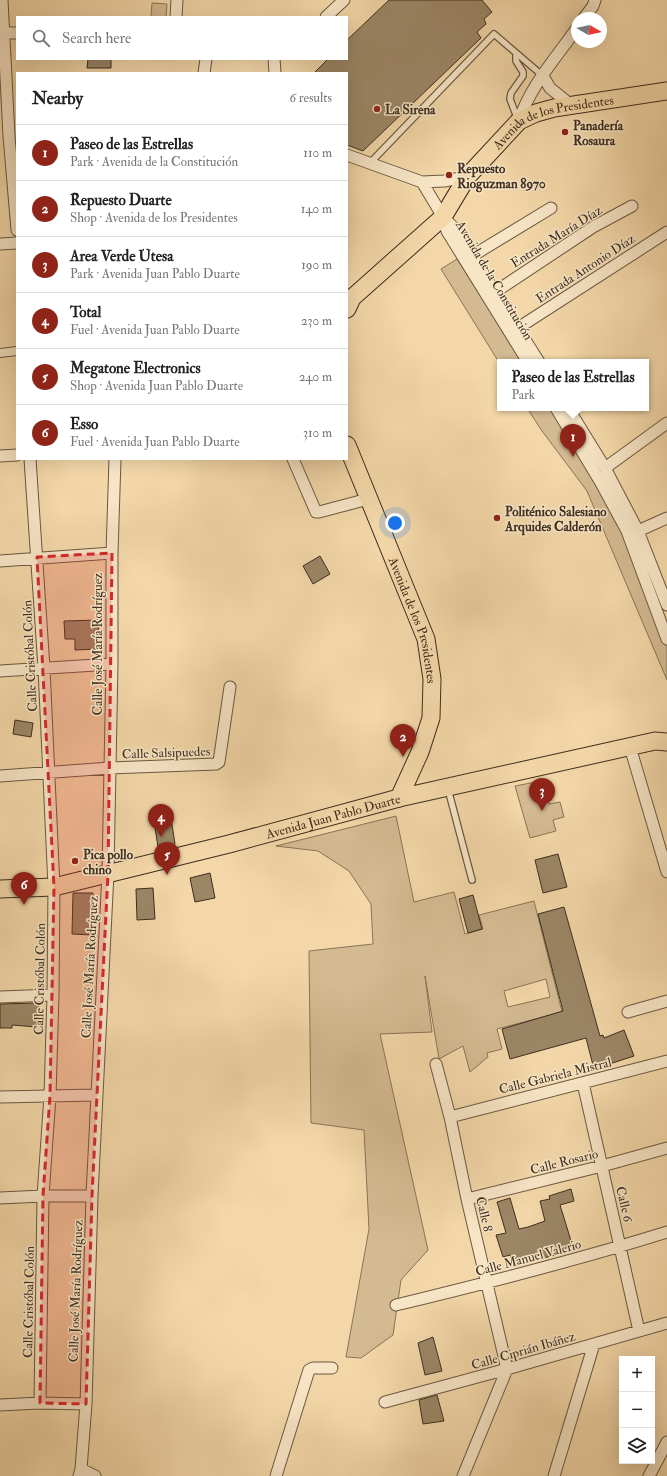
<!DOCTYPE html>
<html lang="en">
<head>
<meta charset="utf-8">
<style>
	:root { --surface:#fff; --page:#f6f6f6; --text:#222; --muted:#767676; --line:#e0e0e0; --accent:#8f2418 }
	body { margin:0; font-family:"IM FELL Double Pica",serif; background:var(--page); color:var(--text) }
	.controls { position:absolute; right:12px; bottom:12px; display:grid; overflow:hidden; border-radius:0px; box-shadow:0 4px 16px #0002 }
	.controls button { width:36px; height:36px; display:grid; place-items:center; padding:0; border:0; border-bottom:1px solid var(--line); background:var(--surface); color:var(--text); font:20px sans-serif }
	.compass { position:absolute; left:571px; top:12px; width:36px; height:36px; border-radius:50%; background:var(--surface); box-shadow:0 4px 16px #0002; rotate:99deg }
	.you { position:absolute; left:395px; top:523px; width:14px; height:14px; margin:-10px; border:3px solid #fff; border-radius:50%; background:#1a73e8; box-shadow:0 0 0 6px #1a73e833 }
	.badge { display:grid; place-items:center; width:26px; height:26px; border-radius:50%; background:var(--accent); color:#fff; font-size:13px; font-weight:700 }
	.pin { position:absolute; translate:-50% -33px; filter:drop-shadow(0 1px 2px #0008) }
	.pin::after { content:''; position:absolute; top:21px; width:14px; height:12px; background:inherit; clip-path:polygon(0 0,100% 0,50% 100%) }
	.popup { position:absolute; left:497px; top:359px; width:152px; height:52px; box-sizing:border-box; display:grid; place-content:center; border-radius:0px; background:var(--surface); filter:drop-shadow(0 1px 3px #0005); font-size:13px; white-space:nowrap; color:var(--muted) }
	.popup b { font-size:15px; color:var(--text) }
	.popup::after { content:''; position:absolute; left:50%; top:100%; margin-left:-8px; border:8px solid transparent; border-top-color:var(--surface) }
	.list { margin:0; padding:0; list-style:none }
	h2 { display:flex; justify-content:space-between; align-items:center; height:52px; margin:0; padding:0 16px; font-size:17px }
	h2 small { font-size:13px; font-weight:400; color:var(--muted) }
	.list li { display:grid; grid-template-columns:26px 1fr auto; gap:12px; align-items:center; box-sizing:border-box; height:56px; padding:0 16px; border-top:1px solid var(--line) }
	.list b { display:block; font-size:15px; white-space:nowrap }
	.list p { margin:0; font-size:13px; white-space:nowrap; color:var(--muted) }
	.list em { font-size:13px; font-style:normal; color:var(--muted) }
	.icon { flex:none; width:22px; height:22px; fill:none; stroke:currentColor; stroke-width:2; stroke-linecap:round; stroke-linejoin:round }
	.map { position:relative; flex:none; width:667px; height:1476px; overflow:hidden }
	.search { position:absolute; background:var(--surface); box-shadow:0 4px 16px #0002; left:16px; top:16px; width:332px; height:44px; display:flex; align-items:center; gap:10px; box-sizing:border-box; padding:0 14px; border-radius:0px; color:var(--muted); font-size:15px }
	.panel { position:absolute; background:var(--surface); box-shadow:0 4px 16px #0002; left:16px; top:72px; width:332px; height:388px; border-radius:0px }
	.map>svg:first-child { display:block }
</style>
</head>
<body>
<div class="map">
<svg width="667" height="1476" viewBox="0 0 667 1476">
	<rect width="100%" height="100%" fill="#f3d7a8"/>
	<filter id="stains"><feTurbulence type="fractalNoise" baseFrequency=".005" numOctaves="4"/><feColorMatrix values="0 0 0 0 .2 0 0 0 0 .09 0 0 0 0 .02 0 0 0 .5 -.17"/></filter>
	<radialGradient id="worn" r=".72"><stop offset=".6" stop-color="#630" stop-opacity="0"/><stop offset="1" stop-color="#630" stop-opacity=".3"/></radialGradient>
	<path fill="#d4ba91" stroke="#897458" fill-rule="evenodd" d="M152,3l15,1 -1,13h-15z
		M457,259l66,103h-23v2l-59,-95z
		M527,408h26l48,75 66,156v41l-80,-189 -45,-60z
		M541,781l8,23 11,-2 4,15 -11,3 3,11 -26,7 -15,-52z
		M396,816l18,86 40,-10 11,42 18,-5 -4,-14 55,-14 28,111 -65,17 5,20 -15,4 1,4 -18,15 -7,-26 -24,13 -14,-83 7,56 -52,2 48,216 -27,30 -8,55 -32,23 -15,-1 23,-128 -5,-99 -53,-7 -2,-172 64,-7 -2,-40 -22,-33 -31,-20 -42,-5zM546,979l4,18 -42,10 -4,-16z"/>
	<path fill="#9c8666" stroke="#3e2e1f" d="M389,0h93l10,12 -8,7 2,5 -9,8 4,6 -118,113 -16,-6v-72h-33l14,-14h19v-19z
		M88,59h23v9h-24z
		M320,556l10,18 -17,10 -10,-18z
		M98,620l1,29 -24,1v-11h-10l-1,-18z
		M15,720l18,3 -2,14 -18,-3z
		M170,812l5,32 -17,3 -5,-32z
		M558,854l9,33 -24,6 -8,-33z
		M210,873l5,25 -20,4 -5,-24z
		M153,888l2,31 -18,1 -1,-31z
		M73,893h20l-1,42 -20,-1z
		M473,895l9,34 -14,4 -9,-34z
		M564,907l36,129 3,-1 1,3 20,-8 10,26 -40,13 -8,-31 -76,21 -8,-30 61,-18 -25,-97z
		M39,1003l-2,24 -25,-2v3h-12v-24z
		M571,1189l3,12 -14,4 12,39 -18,5 1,6 -26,7v-2l-16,6 -3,-11 -7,2 -7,-22 10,-2 -9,-31 13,-4 9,31 9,-2 17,-6 -5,-20 10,-2 -1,-3z
		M433,1337l9,34 -17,4 -7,-32z
		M437,1395l7,26 -21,3 -4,-24z"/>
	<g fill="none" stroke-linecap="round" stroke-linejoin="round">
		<defs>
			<path id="service" d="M516,53v8l7,11v4l-12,17 -1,6 8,21
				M370,163l124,-129 49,42
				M448,789l24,91"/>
			<path id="pedestrian" d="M0,353l17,-2"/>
			<path id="minor" d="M2,0l7,136 8,94
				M176,17l1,-17
				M326,17l18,-17
				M584,18l9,-12 2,-6
				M0,33h17
				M274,59l1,14
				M204,73l2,-14
				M543,76l7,12 21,17
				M519,121c11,-35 37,-63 58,-93
				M347,155l75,27 21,35 12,12 84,133
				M422,182l22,-1 23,-4
				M444,220l3,11 81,131
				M0,244l17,-1
				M472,256l79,-48
				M495,292l98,-65 39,-21
				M518,328l149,-96
				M556,408l45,75 26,48 40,108
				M568,408l37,60 33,63 29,74
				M0,456l17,-1
				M30,459l14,209 10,219 -1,108 -3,101 -7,100 -3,207
				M293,459l23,53h3l49,-13
				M605,468l62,-45
				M638,531l29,-13
				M0,561l112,-8
				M0,671l112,-7
				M630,747l37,125
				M0,776l110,-8 106,-4 3,-2 11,-75
				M0,997l53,-2
				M628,1012l39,-11
				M436,1064l14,53 17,82 40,170 -44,107
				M583,1083l56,248
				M0,1097l96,-2
				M450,1117l217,-56
				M0,1198l43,-2h49
				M467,1199l135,-33 65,-18
				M396,1305c91,-22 182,-45 271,-73
				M385,1402l122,-33 160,-46
				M0,1405l40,-2 46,1
				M81,1469l14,7
				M79,1476l2,-7 5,-65 6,-208 16,-323 4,-209v-111l3,-94
				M276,1476l33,-106 4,-2h19
				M554,1476l40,-132
				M649,1476l18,-34"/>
			<g id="primary">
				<path id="s1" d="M347,309l5,-11 91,-81 24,-40 52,-56 17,-8 18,-5 113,-17"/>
				<path id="s2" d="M347,445l79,194 6,40 -1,39 -11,34 -21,46"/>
				<path id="s3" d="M0,889l54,-2 175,-43 170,-46 256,-57 12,1"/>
			</g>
		</defs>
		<use href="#service" stroke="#6b5841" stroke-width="8"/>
		<use href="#pedestrian" stroke="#6b5841" stroke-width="10"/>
		<use href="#minor" stroke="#6b5841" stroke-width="13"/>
		<use href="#primary" stroke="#3e2e1f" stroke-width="19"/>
		<use href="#service" stroke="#f7e5c6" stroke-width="5.5"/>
		<use href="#pedestrian" stroke="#f7e5c6" stroke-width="8"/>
		<use href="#minor" stroke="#f7e5c6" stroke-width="11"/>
		<use href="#primary" stroke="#f3d7a8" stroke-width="17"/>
	</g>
	<path fill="#d62828" fill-opacity="0.2" stroke="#d62828" stroke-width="3" stroke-dasharray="8 5" stroke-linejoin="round" d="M112,553l-4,320 -16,323 -6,208 -46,-1 3,-207 7,-100 4,-209 -17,-330z"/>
	<g fill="#8f2418" stroke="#f7e5c6" stroke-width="1.5">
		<circle cx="377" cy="109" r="4"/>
		<circle cx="565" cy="132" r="4"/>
		<circle cx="449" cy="175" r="4"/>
		<circle cx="497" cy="518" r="4"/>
		<circle cx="75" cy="861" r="4"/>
	</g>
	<g text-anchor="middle" stroke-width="3" stroke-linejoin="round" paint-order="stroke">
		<g font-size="13" font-weight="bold" fill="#3e2e1f" stroke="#f7e5c6" text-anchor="start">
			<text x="385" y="114">La Sirena</text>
			<text x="573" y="130">Panadería<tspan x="573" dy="15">Rosaura</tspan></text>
			<text x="457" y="173">Repuesto<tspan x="457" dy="15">Rioguzman 8970</tspan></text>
			<text x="505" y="516">Politénico Salesiano<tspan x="505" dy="15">Arquides Calderón</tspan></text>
			<text x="83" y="859">Pica pollo<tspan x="83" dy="15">chino</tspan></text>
		</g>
		<g font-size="13" fill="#3e2e1f" stroke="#f7e5c6">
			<text dy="5" stroke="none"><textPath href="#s1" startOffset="288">Avenida de los Presidentes</textPath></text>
			<text transform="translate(556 236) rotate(-32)" y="5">Entrada María Díaz</text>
			<text transform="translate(585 268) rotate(-33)" y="5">Entrada Antonio Díaz</text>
			<text transform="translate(495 280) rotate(59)" y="5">Avenida de la Constitución</text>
			<text dy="5" stroke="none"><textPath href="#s2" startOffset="188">Avenida de los Presidentes</textPath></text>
			<text transform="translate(97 644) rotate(-90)" y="5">Calle José María Rodríguez</text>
			<text transform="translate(29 656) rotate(-93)" y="5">Calle Cristóbal Colón</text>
			<text transform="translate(166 752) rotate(-2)" y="5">Calle Salsipuedes</text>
			<text dy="5" stroke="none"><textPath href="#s3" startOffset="342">Avenida Juan Pablo Duarte</textPath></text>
			<text transform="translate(89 967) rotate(-87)" y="5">Calle José María Rodríguez</text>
			<text transform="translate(39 979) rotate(-89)" y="5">Calle Cristóbal Colón</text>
			<text transform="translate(555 1075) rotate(-14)" y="5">Calle Gabriela Mistral</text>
			<text transform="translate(564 1161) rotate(-14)" y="5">Calle Rosario</text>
			<text transform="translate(625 1204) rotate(77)" y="5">Calle 6</text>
			<text transform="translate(485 1214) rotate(77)" y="5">Calle 8</text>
			<text transform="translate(528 1257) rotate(-15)" y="5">Calle Manuel Valerio</text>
			<text transform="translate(75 1291) rotate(-88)" y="5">Calle José María Rodríguez</text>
			<text transform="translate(28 1302) rotate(-89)" y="5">Calle Cristóbal Colón</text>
			<text transform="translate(523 1350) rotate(-16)" y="5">Calle Ciprián Ibáñez</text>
		</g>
	</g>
	<rect width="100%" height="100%" filter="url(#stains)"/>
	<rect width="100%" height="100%" fill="url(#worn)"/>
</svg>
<div class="controls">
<button>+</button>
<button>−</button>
<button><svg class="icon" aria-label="layers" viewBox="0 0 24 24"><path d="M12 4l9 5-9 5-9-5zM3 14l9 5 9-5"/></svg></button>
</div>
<svg class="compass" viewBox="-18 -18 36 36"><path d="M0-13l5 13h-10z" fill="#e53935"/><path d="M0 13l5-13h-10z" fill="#767676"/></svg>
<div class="you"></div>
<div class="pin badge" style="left:573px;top:457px">1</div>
<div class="popup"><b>Paseo de las Estrellas</b>Park</div>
<div class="pin badge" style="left:403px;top:757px">2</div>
<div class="pin badge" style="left:542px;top:811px">3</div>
<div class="pin badge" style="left:161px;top:837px">4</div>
<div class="pin badge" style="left:167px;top:875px">5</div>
<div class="pin badge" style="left:24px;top:905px">6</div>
<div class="search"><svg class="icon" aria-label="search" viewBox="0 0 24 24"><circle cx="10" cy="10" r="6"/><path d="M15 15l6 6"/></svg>Search here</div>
<section class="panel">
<h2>Nearby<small>6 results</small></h2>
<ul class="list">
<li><span class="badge">1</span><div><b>Paseo de las Estrellas</b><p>Park · Avenida de la Constitución</p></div><em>110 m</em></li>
<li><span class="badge">2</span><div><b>Repuesto Duarte</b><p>Shop · Avenida de los Presidentes</p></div><em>140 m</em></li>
<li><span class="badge">3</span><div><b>Area Verde Utesa</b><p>Park · Avenida Juan Pablo Duarte</p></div><em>190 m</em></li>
<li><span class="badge">4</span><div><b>Total</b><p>Fuel · Avenida Juan Pablo Duarte</p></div><em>230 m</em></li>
<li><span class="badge">5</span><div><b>Megatone Electronics</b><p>Shop · Avenida Juan Pablo Duarte</p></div><em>240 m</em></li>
<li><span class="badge">6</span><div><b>Esso</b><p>Fuel · Avenida Juan Pablo Duarte</p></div><em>310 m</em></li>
</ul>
</section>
</div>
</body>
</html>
